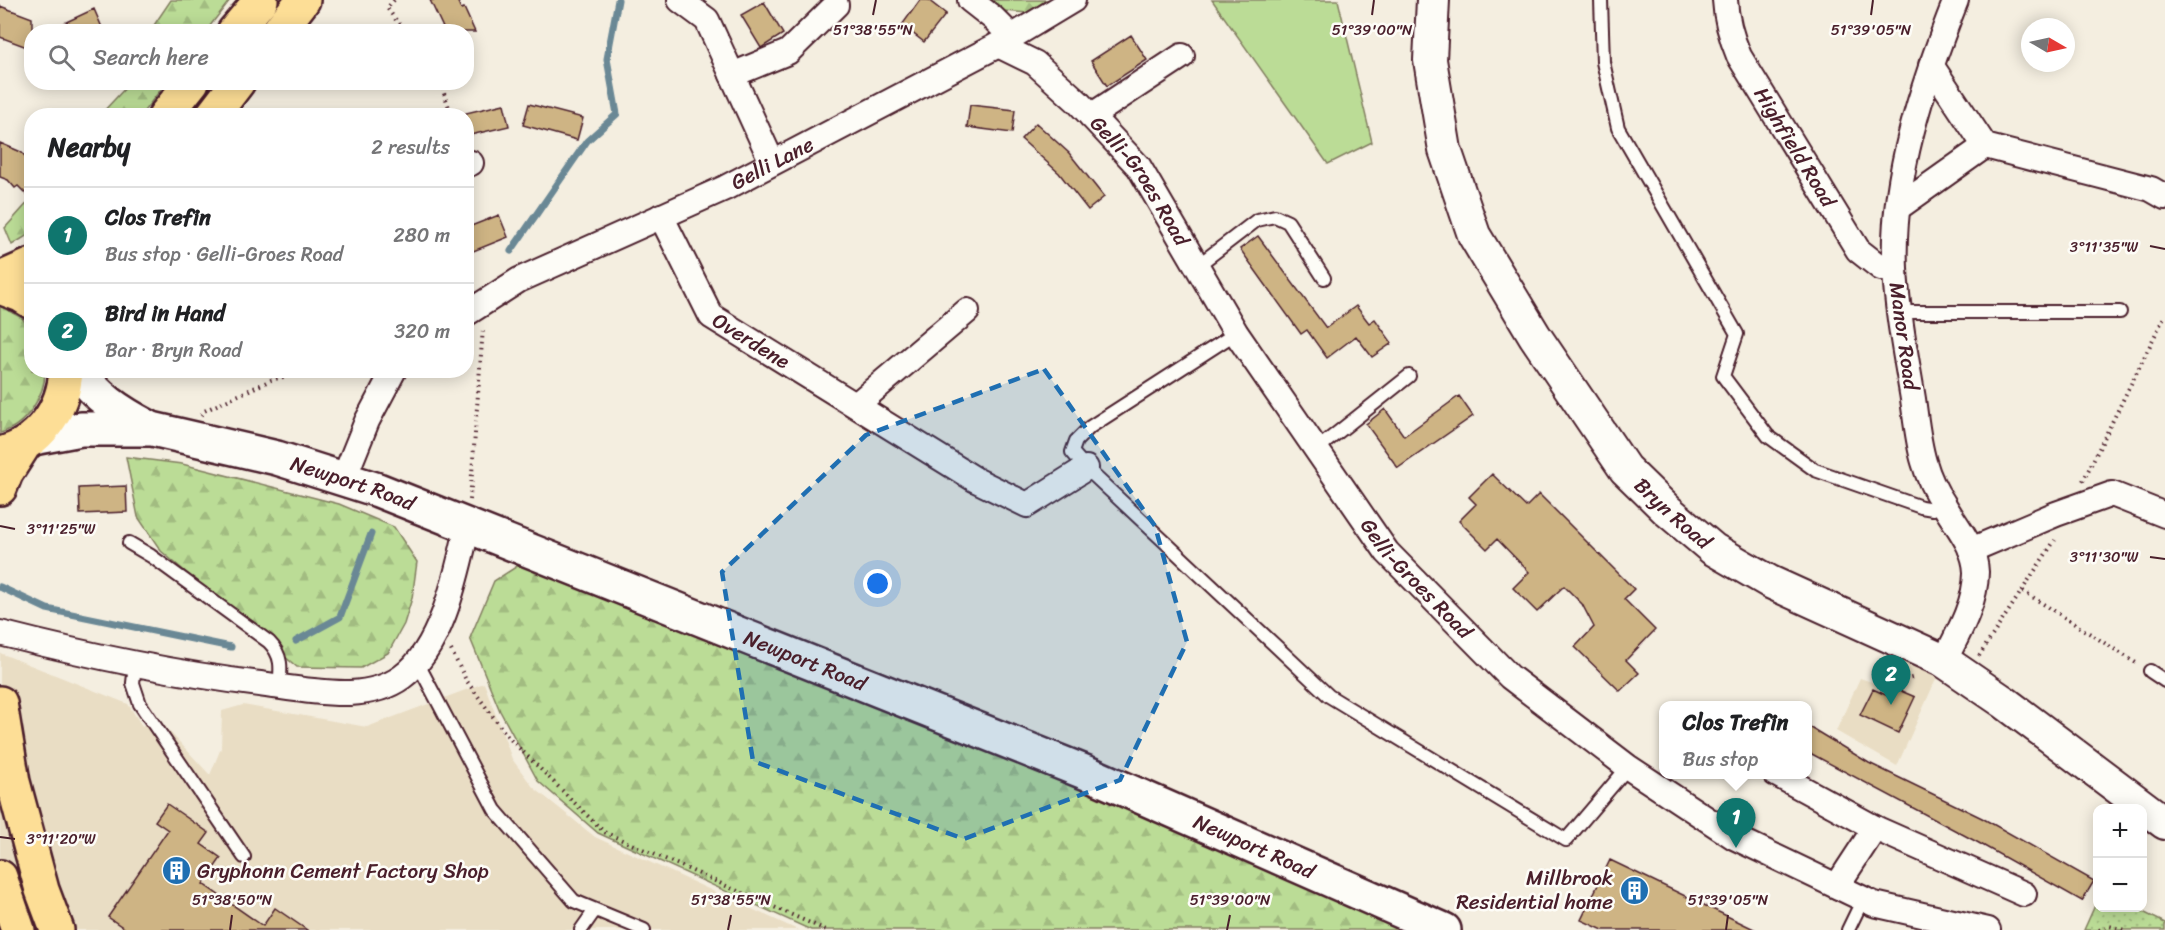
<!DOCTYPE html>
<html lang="en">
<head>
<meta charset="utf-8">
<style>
	:root { --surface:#fff; --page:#f2f2f2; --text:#202124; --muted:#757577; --line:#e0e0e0; --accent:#0f766e }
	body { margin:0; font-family:Sriracha,sans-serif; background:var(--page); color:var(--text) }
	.controls { position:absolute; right:18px; bottom:18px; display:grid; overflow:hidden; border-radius:12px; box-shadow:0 3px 15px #0003 }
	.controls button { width:54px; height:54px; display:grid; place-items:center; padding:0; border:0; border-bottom:2px solid var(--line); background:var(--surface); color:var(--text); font:30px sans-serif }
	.compass { position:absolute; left:2021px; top:18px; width:54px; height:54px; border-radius:50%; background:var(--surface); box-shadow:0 3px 15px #0003; rotate:99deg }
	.you { position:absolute; left:878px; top:584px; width:21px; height:21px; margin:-15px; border:4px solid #fff; border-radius:50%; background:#1a73e8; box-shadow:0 0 0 9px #1a73e833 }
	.badge { display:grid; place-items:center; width:39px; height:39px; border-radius:50%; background:var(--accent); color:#fff; font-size:20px; font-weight:700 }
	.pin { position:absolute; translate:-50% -50px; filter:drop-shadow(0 2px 3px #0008) }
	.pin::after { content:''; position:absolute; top:32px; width:21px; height:18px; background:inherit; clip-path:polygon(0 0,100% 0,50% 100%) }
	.popup { position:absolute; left:1659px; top:701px; width:153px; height:78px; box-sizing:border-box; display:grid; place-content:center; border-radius:12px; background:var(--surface); filter:drop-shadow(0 2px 4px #0005); font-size:20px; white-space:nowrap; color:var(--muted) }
	.popup b { font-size:22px; color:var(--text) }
	.popup::after { content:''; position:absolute; left:50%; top:100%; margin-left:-12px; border:12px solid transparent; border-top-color:var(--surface) }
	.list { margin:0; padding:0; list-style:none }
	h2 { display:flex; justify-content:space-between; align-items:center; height:78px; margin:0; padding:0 24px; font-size:26px }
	h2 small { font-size:20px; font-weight:400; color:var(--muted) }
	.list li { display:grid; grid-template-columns:39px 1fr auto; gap:18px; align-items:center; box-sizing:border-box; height:96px; padding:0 24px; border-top:2px solid var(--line) }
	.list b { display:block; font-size:22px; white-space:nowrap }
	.list p { margin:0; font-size:20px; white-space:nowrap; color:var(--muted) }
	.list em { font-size:20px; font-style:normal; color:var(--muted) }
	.icon { flex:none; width:33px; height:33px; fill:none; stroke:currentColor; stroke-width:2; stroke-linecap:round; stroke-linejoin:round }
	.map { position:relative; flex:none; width:2165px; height:930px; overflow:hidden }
	.search { position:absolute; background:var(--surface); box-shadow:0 3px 15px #0003; left:24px; top:24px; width:450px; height:66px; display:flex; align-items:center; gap:15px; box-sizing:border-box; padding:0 21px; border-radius:24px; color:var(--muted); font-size:22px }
	.panel { position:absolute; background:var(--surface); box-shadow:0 3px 15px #0003; left:24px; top:108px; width:450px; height:270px; border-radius:24px }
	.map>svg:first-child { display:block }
</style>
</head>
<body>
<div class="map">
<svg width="2165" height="930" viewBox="0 0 2165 930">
	<defs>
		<pattern id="grass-dots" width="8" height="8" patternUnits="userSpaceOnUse" patternTransform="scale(1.5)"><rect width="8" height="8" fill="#bbdc96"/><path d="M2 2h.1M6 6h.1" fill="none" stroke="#a2bc81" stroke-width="1.8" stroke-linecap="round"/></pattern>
		<pattern id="forest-firs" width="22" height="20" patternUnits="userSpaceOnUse" patternTransform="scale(1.5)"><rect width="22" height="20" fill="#bbdc96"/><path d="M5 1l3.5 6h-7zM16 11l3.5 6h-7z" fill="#a2bc81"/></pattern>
	</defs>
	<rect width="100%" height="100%" fill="#f4eee0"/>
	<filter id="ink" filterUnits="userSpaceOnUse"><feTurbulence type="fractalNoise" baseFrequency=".0167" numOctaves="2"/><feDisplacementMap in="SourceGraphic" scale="12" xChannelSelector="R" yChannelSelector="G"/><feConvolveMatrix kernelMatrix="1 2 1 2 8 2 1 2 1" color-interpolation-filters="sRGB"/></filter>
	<g filter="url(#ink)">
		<path fill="#e9ddc4" d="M0,653l128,51 14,22 14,-9 54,58 11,-27 1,-37 21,-6 124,22 117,-44 28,76 21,28 62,50 203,93h-798z
			M1895,654l42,23 -40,89 -61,-35 24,-53 23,8z"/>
		<path fill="url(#grass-dots)" stroke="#827e60" stroke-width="1.5" d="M2097,901l1,7h37l30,15v7h-81z"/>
		<path fill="url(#forest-firs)" stroke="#827e60" stroke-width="1.5" d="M171,0h59l-24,31h-56z
			M987,0h59l-17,13 -25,-2z
			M130,83h36l-25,32h-41z
			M31,199v34l-19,12 -7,-17z
			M0,306l22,12 9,12 1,40 13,1c0,25 -19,55 -45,62z
			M126,457l56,7 157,40 55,23 23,35 -5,36 -8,26 -16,29 -27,15 -64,-1 -136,-116 -23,-34z
			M522,563l370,142 519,225h-600l-213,-97 -60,-52 -38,-70 -30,-73 24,-57z"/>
		<path fill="#bbdc96" stroke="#827e60" stroke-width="1.5" d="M1212,0h126l34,142 -44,22z"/>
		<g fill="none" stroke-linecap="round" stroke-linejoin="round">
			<path stroke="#6a8895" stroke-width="7" d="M511,251l76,-110 30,-27 -10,-55 11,-59
				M0,587l47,22 184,38
				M296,641l44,-24 31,-83"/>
		</g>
		<path fill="#ceb484" stroke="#4a1f2b" stroke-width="1.5" d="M430,0h27l4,9 3,-1 11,24h-30z
			M920,0h8l18,14 -22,28 -22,-17z
			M764,2l19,32 -22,14 -20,-33z
			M0,6l32,12v31l-32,-12z
			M94,9l10,23h-59z
			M1131,35l16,25 -40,26 -16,-25z
			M504,104l5,22 -43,10v-23z
			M529,104l54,14 -6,22 -54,-15z
			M970,105l45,5 -3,23 -45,-6z
			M1036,123l33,30 35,44 -16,13 -29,-37 -38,-34z
			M0,143l21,9 11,11v37l-14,-14 -3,2 -7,-8 -8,-3z
			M499,215l9,22 -42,17v-26z
			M1258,236l68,92 30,-22 13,17 6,-4 17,24 -20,14 -16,-21 -29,22 -20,-28 -6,4 -61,-85z
			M1459,396l14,20 -75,52 -32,-44 19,-15 19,27z
			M1492,474l34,33 13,-13 95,95 -10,10 31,31 -29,30 13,13 -19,18 -45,-44 19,-20 -12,-23 -18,-18 -27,26 -24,-24 16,-16 -32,-33 -10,10 -28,-28 17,-17 -7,-7z
			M126,486l1,26 -47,2 -1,-26z
			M1894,688l21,9 -17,36 -38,-18 13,-26 17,8z
			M1808,726l61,37 113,55 112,63 -12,20 -105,-59 -169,-90z
			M167,804l42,29 -8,11 20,14 -18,26 60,42 12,-18 32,22h-180l-19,-13 60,-87 -13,-9z
			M1610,860l146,70h-153l-22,-10z"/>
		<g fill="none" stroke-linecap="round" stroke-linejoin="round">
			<defs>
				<path id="service" d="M1601,0l2,62 15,66 119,206 -14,42 45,60 47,34 106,37 12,2 9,-6
					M1197,266l60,-46 18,-4 13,6 36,56
					M1899,312h221
					M1236,333l-146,94 -14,14 -4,11 14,16 243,228 237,144 62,-73
					M1317,449l92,-73
					M129,543l22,13 118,86c14,14 12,27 10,45
					M417,662l78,148 79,91 70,29
					M135,665l-2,18 7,21 104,153
					M2150,671l15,10
					M581,930l14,-20
					M1848,930l15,-31"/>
				<g id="minor">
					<path d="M680,0l27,20 65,142"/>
					<path d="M970,0l23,18 19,19"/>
					<path id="s1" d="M1725,0c1,21 6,37 14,56l119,194 23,18 14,2"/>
					<path id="s2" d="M998,45l37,18 43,39 61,65 97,166 151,219 123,125 118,90 106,70 140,67 114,26"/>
					<path d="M1931,65l54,81 166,43 14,8"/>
					<path d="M732,75l56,-23 48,-47"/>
					<path d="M1091,116l91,-60"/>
					<path d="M466,165l5,-2"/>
					<path d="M1899,207l86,-61"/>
					<path id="s3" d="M661,216l50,100 265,164 51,25 59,-37"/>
					<path id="s4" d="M466,314l53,-34 206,-92 273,-143 75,-45"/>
					<path d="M856,405l111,-94"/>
					<path d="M344,478l23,-57 27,-51"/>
					<path d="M1971,550l85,-36 56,-20 53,21"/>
					<path d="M0,633c86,22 171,40 260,51 29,4 61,10 90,9 19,-1 37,-5 52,-16 41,-30 55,-105 66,-152"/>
					<path d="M1944,661c14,-27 32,-58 32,-89 -1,-27 -21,-47 -33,-69 -8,-12 -15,-27 -19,-41 -6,-20 -8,-42 -11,-63 -7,-43 -16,-87 -18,-130 -4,-91 28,-186 61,-269"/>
					<path d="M1776,774l99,54 149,66"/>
					<path d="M1837,886l38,-58"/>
				</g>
				<g id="tertiary">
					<path id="s5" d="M1433,0l-3,60 15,90 29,85 61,101 90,133 42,41 46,39 57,33 174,79 60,41 161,121"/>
				</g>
				<g id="secondary">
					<path d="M78,370c18,27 42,42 70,57"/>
					<path id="s6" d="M33,438l48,-9h71l125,29 101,32 714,285 352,155"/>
				</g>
				<path id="primary" d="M234,32l27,-32
					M278,32l25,-32
					M165,116l27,-34
					M212,116l26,-34
					M0,279l32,-14
					M0,287l21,8 11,7
					M0,454c39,-9 64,-45 66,-84
					M0,488l6,-15 18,-28
					M0,703l13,79 29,108 15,40
					M0,877l18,53"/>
			</defs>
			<use href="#service" stroke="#4a1f2b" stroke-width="16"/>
			<use href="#minor" stroke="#4a1f2b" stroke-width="28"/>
			<use href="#tertiary" stroke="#4a1f2b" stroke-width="36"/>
			<use href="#secondary" stroke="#4a1f2b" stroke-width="38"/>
			<use href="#primary" stroke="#4a1f2b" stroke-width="38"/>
			<path stroke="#4a1f2b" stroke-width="4" stroke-dasharray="1.5 4.5" stroke-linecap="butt" d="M394,0l-7,8 18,24
				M440,82l12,34
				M201,415l3,-4 67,-31 41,-10
				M2083,481l82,-166
				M470,500l13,-172
				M2023,591l113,72
				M451,650l15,30 42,57 96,95 222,98
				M1979,656l76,-116
				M1893,683l22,-6
				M2099,930l10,-4 16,4"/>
			<use href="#service" stroke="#fdfcf7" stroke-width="12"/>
			<use href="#minor" stroke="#fdfcf7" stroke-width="24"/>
			<use href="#tertiary" stroke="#fdfcf7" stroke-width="32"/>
			<use href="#secondary" stroke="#fdfcf7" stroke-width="33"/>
			<use href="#primary" stroke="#fdde96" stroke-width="33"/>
		</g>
	</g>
	<path fill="#1f6fb2" fill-opacity="0.2" stroke="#1f6fb2" stroke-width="4.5" stroke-dasharray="12 8" stroke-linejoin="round" d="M1044,369l111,157 32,116 -67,138 -156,59 -211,-78 -31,-189 144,-137z"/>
	<path fill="none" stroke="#4a1f2b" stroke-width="2" d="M873,15l3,-15M1372,15l2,-15M1871,15l2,-15M2150,246l15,3M0,526l15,3M2150,557l15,2M0,837l15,2M230,930l2,-15M728,930l3,-15M1227,930l3,-15M1726,930l2,-15"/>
	<defs>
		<symbol id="building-disc" viewBox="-11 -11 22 22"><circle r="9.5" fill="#1f6fb2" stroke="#fdfcf7"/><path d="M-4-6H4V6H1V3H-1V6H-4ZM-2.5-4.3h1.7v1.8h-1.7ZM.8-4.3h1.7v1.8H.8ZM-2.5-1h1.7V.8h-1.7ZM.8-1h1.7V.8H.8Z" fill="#fff"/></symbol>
	</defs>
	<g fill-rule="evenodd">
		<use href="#building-disc" x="160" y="854" width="33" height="33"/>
		<use href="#building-disc" x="1618" y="874" width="33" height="33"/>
	</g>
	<g text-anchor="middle" stroke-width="5" stroke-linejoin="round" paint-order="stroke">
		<g font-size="21" fill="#4a1f2b" stroke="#fdfcf7">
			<text dy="7" stroke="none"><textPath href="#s1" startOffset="165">Highfield Road</textPath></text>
			<text dy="7" stroke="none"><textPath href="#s4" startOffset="342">Gelli Lane</textPath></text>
			<text dy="7" stroke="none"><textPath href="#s2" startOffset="200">Gelli-Groes Road</textPath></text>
			<text transform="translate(1904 336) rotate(82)" y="7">Manor Road</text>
			<text dy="7" stroke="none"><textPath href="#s3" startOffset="159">Overdene</textPath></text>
			<text dy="7" stroke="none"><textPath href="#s6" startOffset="328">Newport Road</textPath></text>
			<text dy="7" stroke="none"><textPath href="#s5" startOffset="585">Bryn Road</textPath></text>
			<text dy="7" stroke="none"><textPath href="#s2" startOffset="686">Gelli-Groes Road</textPath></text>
			<text dy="7" stroke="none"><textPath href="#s6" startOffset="814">Newport Road</textPath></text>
			<text dy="7" stroke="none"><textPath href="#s6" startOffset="1300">Newport Road</textPath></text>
		</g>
		<g font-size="21" fill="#4a1f2b" stroke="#fdfcf7" text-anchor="start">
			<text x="197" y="878">Gryphonn Cement Factory Shop</text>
			<text x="1613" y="885" text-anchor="end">Millbrook<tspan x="1613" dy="24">Residential home</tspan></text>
		</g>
	</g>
	<g font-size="15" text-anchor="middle" fill="#4a1f2b" stroke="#fdfcf7" stroke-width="5" stroke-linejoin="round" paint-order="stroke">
		<text x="1372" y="35">51°39'00"N</text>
		<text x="873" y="35">51°38'55"N</text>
		<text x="1871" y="35">51°39'05"N</text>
		<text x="2104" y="252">3°11'35"W</text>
		<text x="61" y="534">3°11'25"W</text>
		<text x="2104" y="562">3°11'30"W</text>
		<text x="61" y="844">3°11'20"W</text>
		<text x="232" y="905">51°38'50"N</text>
		<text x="731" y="905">51°38'55"N</text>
		<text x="1230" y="905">51°39'00"N</text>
		<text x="1728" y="905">51°39'05"N</text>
	</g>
</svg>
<div class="controls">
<button>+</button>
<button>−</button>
</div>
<svg class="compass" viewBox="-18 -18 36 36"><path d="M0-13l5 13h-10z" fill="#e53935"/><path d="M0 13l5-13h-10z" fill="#757577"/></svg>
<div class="you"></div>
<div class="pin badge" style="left:1736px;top:848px">1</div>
<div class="popup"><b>Clos Trefin</b>Bus stop</div>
<div class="pin badge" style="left:1891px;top:705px">2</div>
<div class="search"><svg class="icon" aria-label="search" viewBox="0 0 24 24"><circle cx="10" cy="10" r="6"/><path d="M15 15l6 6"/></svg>Search here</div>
<section class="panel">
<h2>Nearby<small>2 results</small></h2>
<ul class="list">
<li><span class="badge">1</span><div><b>Clos Trefin</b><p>Bus stop · Gelli-Groes Road</p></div><em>280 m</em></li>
<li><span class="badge">2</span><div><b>Bird in Hand</b><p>Bar · Bryn Road</p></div><em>320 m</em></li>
</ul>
</section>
</div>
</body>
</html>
